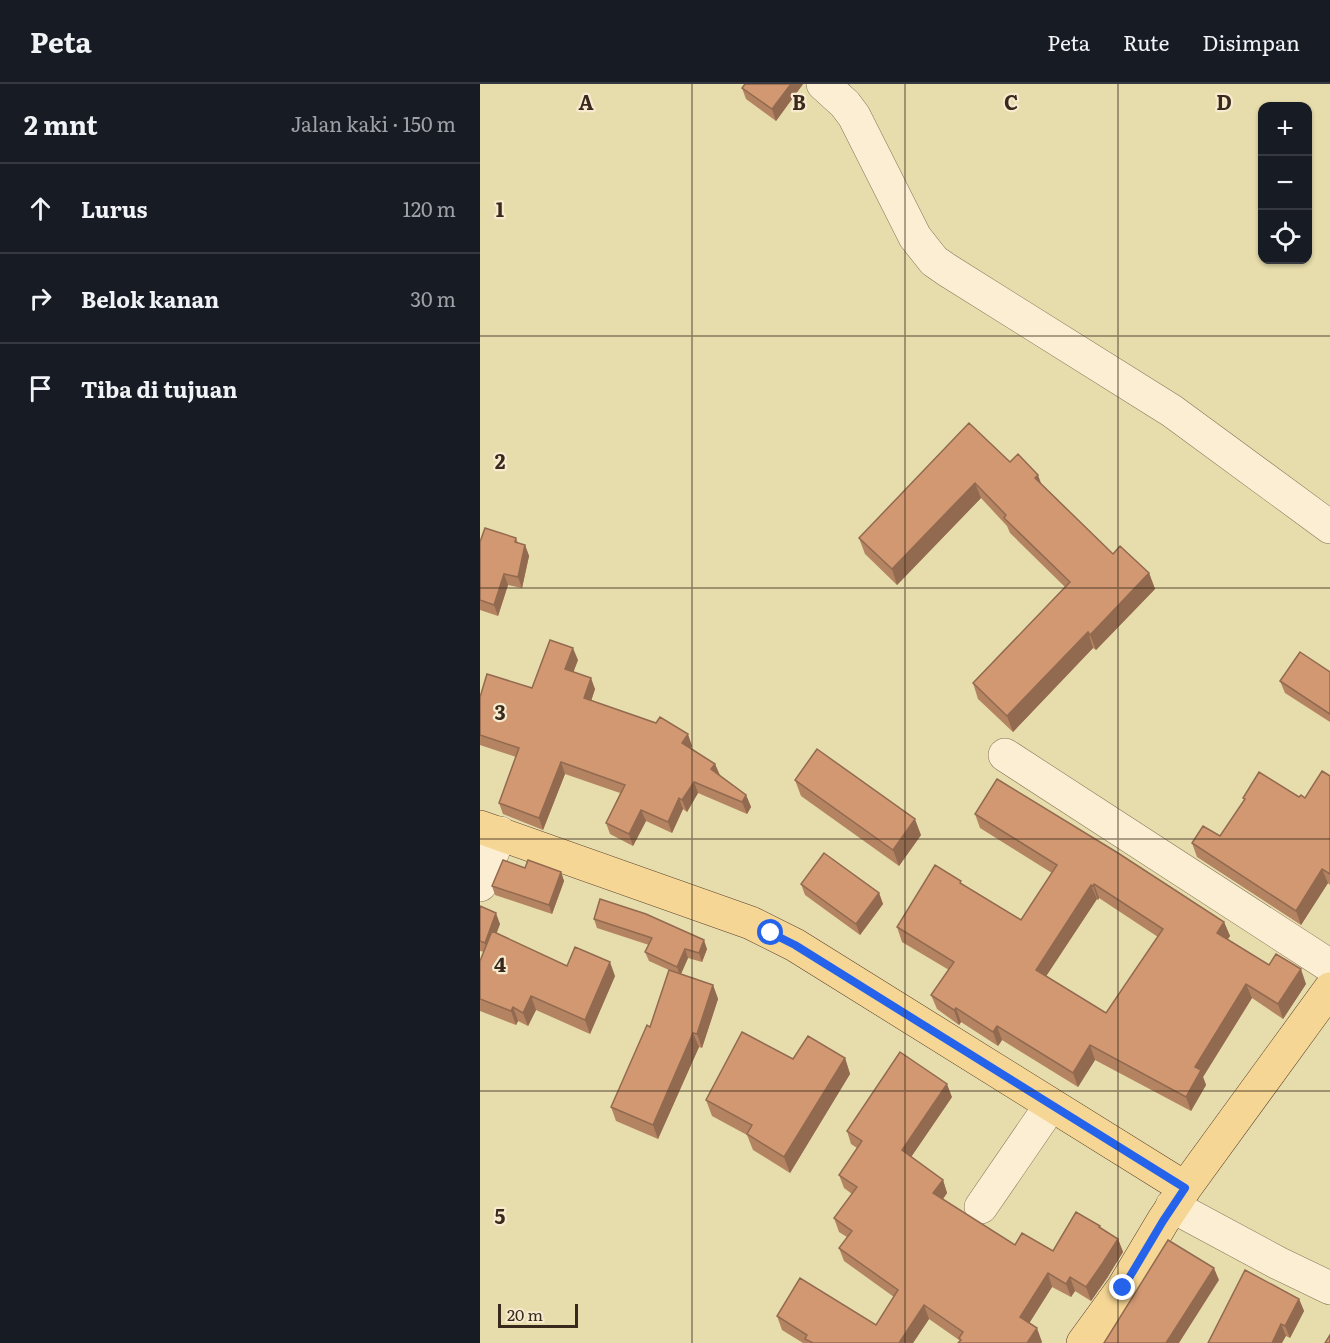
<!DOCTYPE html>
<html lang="id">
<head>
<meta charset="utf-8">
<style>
	:root { --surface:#171b24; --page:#20242c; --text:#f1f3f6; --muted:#9ea1a6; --line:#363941 }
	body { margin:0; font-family:Literata,serif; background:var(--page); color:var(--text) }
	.controls { position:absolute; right:18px; top:18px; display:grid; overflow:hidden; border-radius:12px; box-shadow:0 2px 4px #0004 }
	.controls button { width:54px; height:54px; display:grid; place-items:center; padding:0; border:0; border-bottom:2px solid var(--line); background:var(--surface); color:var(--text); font:30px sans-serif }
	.scale { position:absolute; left:18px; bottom:15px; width:80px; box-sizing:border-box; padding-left:6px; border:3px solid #38291c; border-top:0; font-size:16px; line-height:21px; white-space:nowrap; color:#38291c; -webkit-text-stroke:4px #f7ebcf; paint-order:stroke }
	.stop { position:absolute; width:18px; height:18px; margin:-14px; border:4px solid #2563eb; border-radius:50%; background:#fff }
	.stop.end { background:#2563eb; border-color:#fff; box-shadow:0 2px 6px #0008 }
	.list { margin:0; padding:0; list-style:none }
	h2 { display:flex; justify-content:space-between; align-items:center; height:78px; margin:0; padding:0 24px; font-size:26px }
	h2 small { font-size:20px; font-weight:400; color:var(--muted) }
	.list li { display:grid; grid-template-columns:39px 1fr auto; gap:18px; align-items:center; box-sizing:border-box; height:90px; padding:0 24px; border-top:2px solid var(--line) }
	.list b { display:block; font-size:22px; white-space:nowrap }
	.list em { font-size:20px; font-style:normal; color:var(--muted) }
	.icon { flex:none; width:33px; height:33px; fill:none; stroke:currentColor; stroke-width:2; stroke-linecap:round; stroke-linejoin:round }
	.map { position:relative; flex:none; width:850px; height:1259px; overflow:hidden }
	header { display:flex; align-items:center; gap:36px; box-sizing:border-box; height:84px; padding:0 30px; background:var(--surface); border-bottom:2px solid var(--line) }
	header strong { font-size:28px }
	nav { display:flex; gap:33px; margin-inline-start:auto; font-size:21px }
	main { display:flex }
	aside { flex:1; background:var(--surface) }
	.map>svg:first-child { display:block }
</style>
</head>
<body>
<header>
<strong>Peta</strong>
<nav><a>Peta</a><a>Rute</a><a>Disimpan</a></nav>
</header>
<main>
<aside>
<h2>2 mnt<small>Jalan kaki · 150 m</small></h2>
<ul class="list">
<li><svg class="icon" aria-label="ahead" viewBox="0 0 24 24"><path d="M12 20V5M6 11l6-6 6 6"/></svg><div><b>Lurus</b></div><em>120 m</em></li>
<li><svg class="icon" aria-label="right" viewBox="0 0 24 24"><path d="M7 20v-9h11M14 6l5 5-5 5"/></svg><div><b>Belok kanan</b></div><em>30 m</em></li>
<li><svg class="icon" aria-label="arrive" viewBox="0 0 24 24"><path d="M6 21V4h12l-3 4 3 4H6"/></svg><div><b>Tiba di tujuan</b></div></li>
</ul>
</aside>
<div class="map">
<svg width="850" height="1259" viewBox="0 0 850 1259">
	<rect width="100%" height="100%" fill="#f0e1bf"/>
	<path fill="#e6dcac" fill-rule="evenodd" d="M0,0h850v1259h-850zM782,22h46v154h-46z"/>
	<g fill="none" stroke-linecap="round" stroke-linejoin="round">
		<defs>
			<path id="minor" d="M343,0l22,20 9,12 61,121 19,24 13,9 225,141 158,116
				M525,671l325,211
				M0,801l20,-52
				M692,1122l106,57 52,25
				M501,1123l70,-102"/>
			<path id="major" d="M0,743l271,96 44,22 390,243
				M603,1259l40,-55 40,-67 22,-33 145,-199"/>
		</defs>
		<use href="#minor" stroke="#8a7156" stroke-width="34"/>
		<use href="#major" stroke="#573f2b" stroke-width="34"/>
		<use href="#minor" stroke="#fbeed2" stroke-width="33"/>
		<use href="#major" stroke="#f6d694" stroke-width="33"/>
	</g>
	<path fill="#b48362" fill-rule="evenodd" d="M323,0l-27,37 -30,-22 -4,-11z
		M530,378l31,22 72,70 36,19 6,16 -59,61 -3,-2 -80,84 -35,-33 -5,-16 92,-96 -55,-54 -3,-7 -26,-28 -84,87 -32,-31 -6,-16z
		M36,454l2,5 7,2 4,11 -7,32 -14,-3 -10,31 -18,-6v-68z
		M98,576l-5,12 22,17 -4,12 101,45 -1,2 24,16 5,11 26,20 5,12 -4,7 -49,-21 -11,19 -4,-3 -11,24 -26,-12 -13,25 -23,-12 -4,-11 14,-30 -55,-19 -22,56 -40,-16 -4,-11 17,-46 -36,-12v-48l52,-9z
		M850,588v50l-45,-29 -5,-12z
		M850,692v109l-2,-2 -27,42 -104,-68 -5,-14 28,-7 24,-36 -1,-2h62z
		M315,696l126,55 -22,31 -98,-70z
		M495,730l249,108 6,14 -2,3 41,26 37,19 -23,35 -31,-21 -49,79 3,8 -15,26 -96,-51 -17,27 -76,-47 -4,6 -37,-24 -2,3 -22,-16 -6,-14 18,-25 -47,-28 -5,-15 66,-42 58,35 31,-47 -72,-45zM619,814l59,39 -52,76 -60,-37 51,-77 1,1z
		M45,784l36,4 3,9 -12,33 -57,-19 -3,-9z
		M321,800l78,9 4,11 -23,31 -55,-40z
		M0,822l20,18 -4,9 71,33 48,10 -25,58 -54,-24 -8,16 -10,-5 -2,4 -36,-14v-50l4,-9 -4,-1z
		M114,835l113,30 -5,13 -14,-4 -7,16 32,11 5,14 -16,49 -3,-1 -41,92 -42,-18 -5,-14 39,-80 19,-57 -20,-9 -4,-9 4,-7 -52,-17z
		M365,974l5,16 -60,99 -37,-23 -6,-15 -35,-19 -6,-16 87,-41z
		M472,1013l-41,60 32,23 4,13 -4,6 72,46 38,6 48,-23 17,11 5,13 -16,26 -16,23 -16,-10 -4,6 -19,-10 -23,36 13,19 -1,1h-83l2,-2 -1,-1 -30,-21 -16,24h-110l-21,-13 -5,-14 99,9 18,-28 -50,-36 -5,-13 8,-11 -8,-5 -5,-14 18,-24 -8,-6 -5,-13 18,-27 -6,-4 -4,-13z
		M819,1215l5,12 -14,27 -4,-2 -78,7z"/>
	<path fill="#926a50" d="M311,0h12l-27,37 -4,-12z
		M558,391l6,16 -9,-13z
		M495,399l6,15 -84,87 -5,-16z
		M45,461l4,11 -7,32 -4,-11z
		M669,489l6,16 -59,61 -6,-15z
		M24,490l4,11 -10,31 -4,-11z
		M608,548l5,16 -80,84 -6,-16z
		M93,564l5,12 -8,21 -5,-12z
		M111,594l4,11 -7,21 -4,-12z
		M208,650l4,12 -5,9 -5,-12z
		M81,678l4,12 -22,56 -4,-12z
		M235,680l5,12 -9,-7z
		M214,698l4,11 -11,19 -5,-12z
		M266,711l5,12 -4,7 -5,-12z
		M199,714l4,11 -11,24 -4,-11z
		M161,726l5,11 -13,25 -4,-12z
		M435,735l6,16 -22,31 -6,-16z
		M842,785l6,14 -27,42 -5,-14z
		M81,788l3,9 -12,33 -3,-9z
		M614,800l5,14 -1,2 -5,-14z
		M611,801l6,14 -56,85 -5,-14z
		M399,809l4,11 -23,31 -4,-11z
		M16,829l4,11 -11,30 -4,-11z
		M744,838l6,14 -8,11 -5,-14z
		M224,856l3,9 -5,13 -3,-9z
		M205,865l3,9 -8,18 -3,-9z
		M130,878l5,14 -25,58 -5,-14z
		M821,885l5,15 -23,35 -5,-15z
		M766,900l6,14 -49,79 3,8 -15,26 -5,-14 9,-30z
		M233,901l5,14 -16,49 -5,-14z
		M51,912l5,14 -8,16 -5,-13z
		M33,923l5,14 -2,4 -5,-14z
		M476,924l5,14 -2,3 -5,-15z
		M517,942l5,14 -4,6 -5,-14z
		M213,949l6,14 -41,92 -5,-14z
		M610,961l5,15 -17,27 -5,-14z
		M365,974l5,16 -60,99 -6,-16z
		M467,1000l5,13 -45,66 -5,-13z
		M463,1096l4,13 -9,13 -5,-13z
		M638,1155l5,13 -16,26 -16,23 -5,-14z
		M734,1184l5,12 -40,63h-13z
		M568,1189l4,14 -27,43 -5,-13z
		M590,1193l5,14 -4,6 -5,-13z
		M819,1215l5,12 -14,27 -5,-12z
		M444,1221l5,14 -16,24h-14z
		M801,1240l5,12 -4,7h-10z
		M557,1244l5,14 -1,1h-14z"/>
	<path fill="#d19872" stroke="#926a50" stroke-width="1.5" fill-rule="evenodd" d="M265,0h46l-19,25 -30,-21z
		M489,339l41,39 8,-8 20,21 -3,3 78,76 7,-8 29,27 -59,62 -2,-3 -81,84 -34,-33 97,-101 -66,-64 2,-3 -31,-32 -83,86 -33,-31z
		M5,444l31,10 -1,4 10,3 -7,32 -14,-3 -10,31 -14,-5v-58z
		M70,556l23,8 -8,21 26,9 -7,20 72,25 4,-6 28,17 -6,9 33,21 -4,5 35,26 -4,7 -48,-20 -12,18 -3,-2 -11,24 -27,-12 -12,24 -23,-11 19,-38 -64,-23 -22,56 -40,-15 20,-55 -39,-13v-38l7,-23 45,14z
		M820,568l30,20v42l-50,-33z
		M337,665l98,70 -22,31 -98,-70z
		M842,687l8,5v98l-8,-5 -26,42 -104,-68 11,-17 17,10 25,-37 -2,-1 16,-26 40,25 2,-2 4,3z
		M517,695l121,74 106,69 -7,11 52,32 7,-11 25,15 -23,35 -32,-20 -51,83 6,3 -15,27 -96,-52 -17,28 -76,-47 -4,6 -37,-24 -2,2 -23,-15 23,-33 -57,-35 38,-62 26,16 -1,2 61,37 36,-55 -82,-51zM614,800l69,45 -57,84 -70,-43 55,-85 2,1z
		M344,769l55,40 -23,31 -55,-40z
		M23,776l22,8 3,-8 33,12 -12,33 -57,-19z
		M120,815l46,15 58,26 -5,13 -14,-4 -8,18 -32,-15 7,-14 -58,-19z
		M0,822l16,7 -11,30 -5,-2z
		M12,847l75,35 8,-19 35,15 -25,58 -54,-24 -8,17 -10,-6 -2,4 -31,-12v-38z
		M189,886l44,15 -16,49 -4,-1 -40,92 -42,-18 36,-82 3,2z
		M262,948l51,27 15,-23 37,22 -61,99 -37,-23 5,-9 -46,-25z
		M420,968l47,32 -45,66 41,30 -10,13 82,52 7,-12 31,18 23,-39 24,14 -1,1 19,12 -16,25 -16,23 -16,-10 -4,7 -18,-11 -28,44 17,11 -10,15h-69l3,-3 -2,-2 4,-6 -39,-27 -25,38h-86l-8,-4 2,-4 -30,-19 23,-38 76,47 22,-35 -59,-42 13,-17 -18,-13 23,-31 -18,-12 23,-34 -15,-10z
		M688,1156l46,28 -48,75h-62z
		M765,1186l54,29 -14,27 -4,-2 -9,19h-64z
		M850,1251v8h-5z"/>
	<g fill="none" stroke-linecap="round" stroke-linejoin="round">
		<path stroke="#2563eb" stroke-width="8" d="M291,849l24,12 390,243 -22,33 -40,67"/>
	</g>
	<path fill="none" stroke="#38291c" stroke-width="1.5" stroke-opacity="0.55" d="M212,0v1259M425,0v1259M638,0v1259M0,252h850M0,504h850M0,755h850M0,1007h850"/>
	<g font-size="20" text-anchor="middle" font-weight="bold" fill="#38291c" stroke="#f7ebcf" stroke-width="4.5" stroke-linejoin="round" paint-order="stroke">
		<text x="106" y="26">A</text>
		<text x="319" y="26">B</text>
		<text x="531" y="26">C</text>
		<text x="744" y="26">D</text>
		<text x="20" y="133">1</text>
		<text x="20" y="385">2</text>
		<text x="20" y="636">3</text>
		<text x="20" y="888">4</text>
		<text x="20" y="1140">5</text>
	</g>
</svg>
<div class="controls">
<button>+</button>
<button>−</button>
<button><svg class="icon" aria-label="locate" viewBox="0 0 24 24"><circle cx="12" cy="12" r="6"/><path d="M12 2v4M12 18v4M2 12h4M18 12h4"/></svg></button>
</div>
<div class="scale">20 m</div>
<div class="stop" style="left:291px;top:849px"></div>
<div class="stop end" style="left:643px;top:1204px"></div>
</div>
</main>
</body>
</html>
